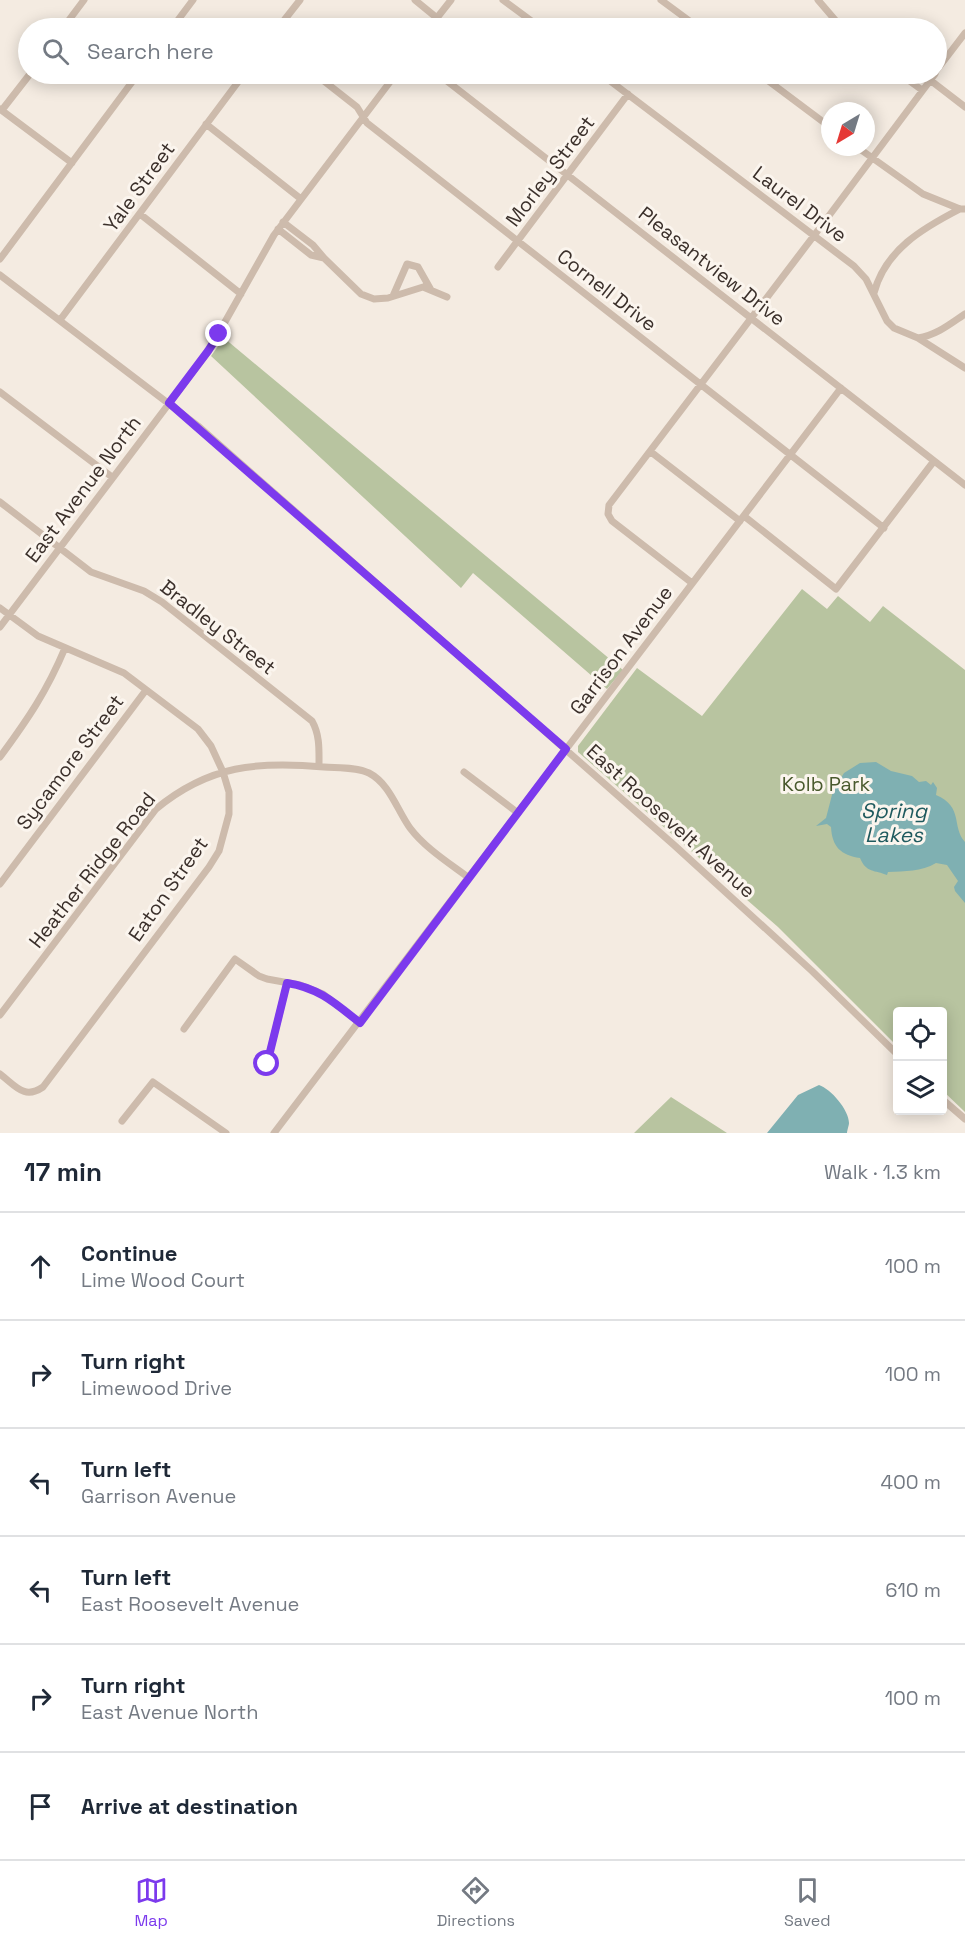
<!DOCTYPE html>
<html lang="en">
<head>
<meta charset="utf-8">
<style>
	:root { --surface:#fff; --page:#f6f6f7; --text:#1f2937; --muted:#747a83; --line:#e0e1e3; --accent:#7c3aed }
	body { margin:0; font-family:"Space Grotesk",sans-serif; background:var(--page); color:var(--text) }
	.controls { position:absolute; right:18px; bottom:18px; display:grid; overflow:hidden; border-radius:6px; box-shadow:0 3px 15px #0003 }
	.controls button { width:54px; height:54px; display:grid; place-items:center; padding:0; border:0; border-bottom:2px solid var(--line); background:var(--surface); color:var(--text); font:30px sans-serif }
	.compass { position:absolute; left:821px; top:102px; width:54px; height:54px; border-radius:50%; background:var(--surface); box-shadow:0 3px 15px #0003; rotate:218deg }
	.stop { position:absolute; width:18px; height:18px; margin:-14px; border:4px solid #7c3aed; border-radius:50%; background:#fff }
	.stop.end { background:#7c3aed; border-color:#fff; box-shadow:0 2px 6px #0008 }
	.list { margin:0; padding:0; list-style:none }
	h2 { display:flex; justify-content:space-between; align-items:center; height:78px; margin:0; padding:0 24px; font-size:26px }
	h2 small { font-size:20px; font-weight:400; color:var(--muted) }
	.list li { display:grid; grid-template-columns:39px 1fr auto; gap:18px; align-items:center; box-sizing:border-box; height:108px; padding:0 24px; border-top:2px solid var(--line) }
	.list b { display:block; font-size:22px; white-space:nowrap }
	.list p { margin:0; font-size:20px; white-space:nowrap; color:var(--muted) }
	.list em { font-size:20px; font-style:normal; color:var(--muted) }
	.icon { flex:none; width:33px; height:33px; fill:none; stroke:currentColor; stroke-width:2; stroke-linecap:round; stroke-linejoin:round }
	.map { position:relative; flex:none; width:965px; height:1133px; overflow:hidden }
	.search { position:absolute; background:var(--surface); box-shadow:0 3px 15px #0003; left:18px; right:18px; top:18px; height:66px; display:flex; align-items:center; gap:15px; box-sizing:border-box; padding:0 21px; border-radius:33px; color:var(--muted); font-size:22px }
	.sheet { height:726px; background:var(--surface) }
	nav { display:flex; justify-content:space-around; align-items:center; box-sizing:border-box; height:84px; border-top:2px solid var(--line); background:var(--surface); font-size:16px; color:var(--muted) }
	nav a { display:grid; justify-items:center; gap:3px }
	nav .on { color:var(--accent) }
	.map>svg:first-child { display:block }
</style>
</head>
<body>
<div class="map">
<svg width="965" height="1133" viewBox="0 0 965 1133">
	<rect width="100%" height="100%" fill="#f4ebe1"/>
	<path fill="#b8c4a0" d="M224,338l399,332 -16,19 -134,-116 -12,15 -250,-232z
		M802,589l25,20 11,-13 32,26 13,-16 82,64v442l-22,-21 -1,-80h-44l-1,35 -119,-119 -200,-175v-6l59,-78 65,48z
		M671,1097l56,36h-93z"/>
	<path fill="#7fb0b2" d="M876,762l15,9 21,5 7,6 7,-1 5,4 2,-3 4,6 -1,7c28,12 15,31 29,47v61l-10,-12 -1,-4 4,-6 -11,-16 -11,-2c-15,9 -31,8 -48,9l-1,3c-12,-5 -21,-2 -27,-17 -19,-3 -28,-11 -29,-31l-4,-3 -11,2 10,-8 7,-27 11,-18 16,-10z
		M819,1085c12,4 30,25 30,38 0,2 -2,8 -2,10h-80l31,-38z"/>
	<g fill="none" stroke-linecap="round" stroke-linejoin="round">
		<path stroke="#cdbbac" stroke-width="7" d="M415,0l22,18
			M503,0l38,28
			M661,0l38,28
			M818,0l24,28
			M63,28l21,-28
			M172,28l21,-28
			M278,28l22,-28
			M429,28l22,-28
			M936,71l29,-38
			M315,74l42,33 10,16 517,405
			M438,74l527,411
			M601,74l253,192 12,13 21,42 7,7 24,10 47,30
			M759,74l71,53
			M900,74l22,16
			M930,80l35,27
			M0,109l72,54
			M2,110l28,-36
			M206,124l95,75
			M857,147l66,47 37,15h5
			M140,214l101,80
			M278,229l33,26 13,3 -11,-13 -30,-23
			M324,258l37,36 13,5 14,-1 35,-11 24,10
			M0,259l138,-185
			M498,267l130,-173
			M0,275l198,151 476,419 138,126 86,84
			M874,293c11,-43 49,-65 86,-84
			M393,296l14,-32 11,3 13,23
			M60,320l184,-246
			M918,338c19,-3 32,-14 47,-24
			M0,392l112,85
			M651,452l89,69
			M0,502l91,70 53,19 18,11 150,119c8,14 7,29 7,45
			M744,516l92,73 98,-128
			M692,583l-80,-62 -4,-7 1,-9 210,-276 116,-155
			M0,608l38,28 86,37 74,56 13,17 12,26 6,20v22l-10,37 -10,16 -166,220c-19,13 -27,-1 -43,-13
			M0,627l208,-275 66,-117 122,-161
			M0,757c28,-38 47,-66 65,-109
			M464,772l54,41
			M0,884l146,-194
			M0,1015l156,-206c53,-44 102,-48 168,-42 14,1 33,0 45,6 21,11 28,37 41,55 15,20 39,35 59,50
			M184,1029l51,-70 24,17 8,3 33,6 23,9 37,29
			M267,1064l20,-81
			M942,1099l23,20
			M122,1121l31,-39 73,51
			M274,1133l567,-745"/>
	</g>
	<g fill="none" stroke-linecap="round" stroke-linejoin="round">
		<path stroke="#7c3aed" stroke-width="8" d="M219,334l-11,17 -39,52 397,346 -206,274c-25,-20 -41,-35 -73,-40l-20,81"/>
	</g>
	<g text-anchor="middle" stroke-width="6" stroke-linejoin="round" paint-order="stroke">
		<g font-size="20" fill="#3b302b" stroke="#fbf5ee">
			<text transform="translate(550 171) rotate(-53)" y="7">Morley Street</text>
			<text transform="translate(139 187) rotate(-54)" y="7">Yale Street</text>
			<text transform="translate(800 204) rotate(37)" y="7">Laurel Drive</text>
			<text transform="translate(712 266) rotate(38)" y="7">Pleasantview Drive</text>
			<text transform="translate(607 290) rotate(38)" y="7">Cornell Drive</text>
			<text transform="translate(83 489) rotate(-53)" y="7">East Avenue North</text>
			<text transform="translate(218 627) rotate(38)" y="7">Bradley Street</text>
			<text transform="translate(621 650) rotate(-53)" y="7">Garrison Avenue</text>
			<text transform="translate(70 762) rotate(-53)" y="7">Sycamore Street</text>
			<text transform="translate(671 821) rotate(42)" y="7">East Roosevelt Avenue</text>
			<text transform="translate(92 870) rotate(-52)" y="7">Heather Ridge Road</text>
			<text transform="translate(168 889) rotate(-55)" y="7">Eaton Street</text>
		</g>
		<g font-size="20" fill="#4a5a2e" stroke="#fbf5ee">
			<text x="826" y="791">Kolb Park</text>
		</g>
		<g font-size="21" font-style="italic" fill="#1f5a5e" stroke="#fbf5ee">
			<text x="894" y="818">Spring<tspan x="894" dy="24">Lakes</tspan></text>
		</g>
	</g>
</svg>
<div class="controls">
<button><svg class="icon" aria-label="locate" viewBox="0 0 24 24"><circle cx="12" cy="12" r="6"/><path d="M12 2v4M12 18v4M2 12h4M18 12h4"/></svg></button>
<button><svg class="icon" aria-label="layers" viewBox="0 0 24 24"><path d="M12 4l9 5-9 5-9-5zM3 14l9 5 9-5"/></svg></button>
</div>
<svg class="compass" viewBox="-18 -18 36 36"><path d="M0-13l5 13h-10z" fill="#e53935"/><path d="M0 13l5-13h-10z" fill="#747a83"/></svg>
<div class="stop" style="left:267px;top:1064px"></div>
<div class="stop end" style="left:219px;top:334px"></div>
<div class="search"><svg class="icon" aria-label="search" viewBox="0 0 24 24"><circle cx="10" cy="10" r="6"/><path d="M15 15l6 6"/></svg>Search here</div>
</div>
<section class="sheet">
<h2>17 min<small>Walk · 1.3 km</small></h2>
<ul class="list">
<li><svg class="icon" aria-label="ahead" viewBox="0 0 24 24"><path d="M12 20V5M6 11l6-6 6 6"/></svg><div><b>Continue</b><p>Lime Wood Court</p></div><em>100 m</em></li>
<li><svg class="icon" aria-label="right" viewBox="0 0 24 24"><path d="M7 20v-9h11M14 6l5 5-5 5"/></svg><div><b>Turn right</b><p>Limewood Drive</p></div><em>100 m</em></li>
<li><svg class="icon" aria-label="left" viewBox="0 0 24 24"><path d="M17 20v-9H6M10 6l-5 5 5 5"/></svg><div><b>Turn left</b><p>Garrison Avenue</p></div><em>400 m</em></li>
<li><svg class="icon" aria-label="left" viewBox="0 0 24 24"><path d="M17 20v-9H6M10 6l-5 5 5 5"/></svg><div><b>Turn left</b><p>East Roosevelt Avenue</p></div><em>610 m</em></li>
<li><svg class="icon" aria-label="right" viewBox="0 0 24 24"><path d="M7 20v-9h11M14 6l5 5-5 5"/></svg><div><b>Turn right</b><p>East Avenue North</p></div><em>100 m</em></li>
<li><svg class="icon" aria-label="arrive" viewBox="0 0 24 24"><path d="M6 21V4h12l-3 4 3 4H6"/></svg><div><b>Arrive at destination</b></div></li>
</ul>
</section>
<nav>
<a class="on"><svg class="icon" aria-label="map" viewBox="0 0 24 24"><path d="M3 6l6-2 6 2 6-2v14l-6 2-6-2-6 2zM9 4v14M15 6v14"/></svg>Map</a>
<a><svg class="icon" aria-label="directions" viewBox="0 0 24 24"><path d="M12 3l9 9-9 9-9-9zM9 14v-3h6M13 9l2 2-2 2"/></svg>Directions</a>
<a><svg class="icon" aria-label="saved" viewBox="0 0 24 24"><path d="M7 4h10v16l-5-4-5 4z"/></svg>Saved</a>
</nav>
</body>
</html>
